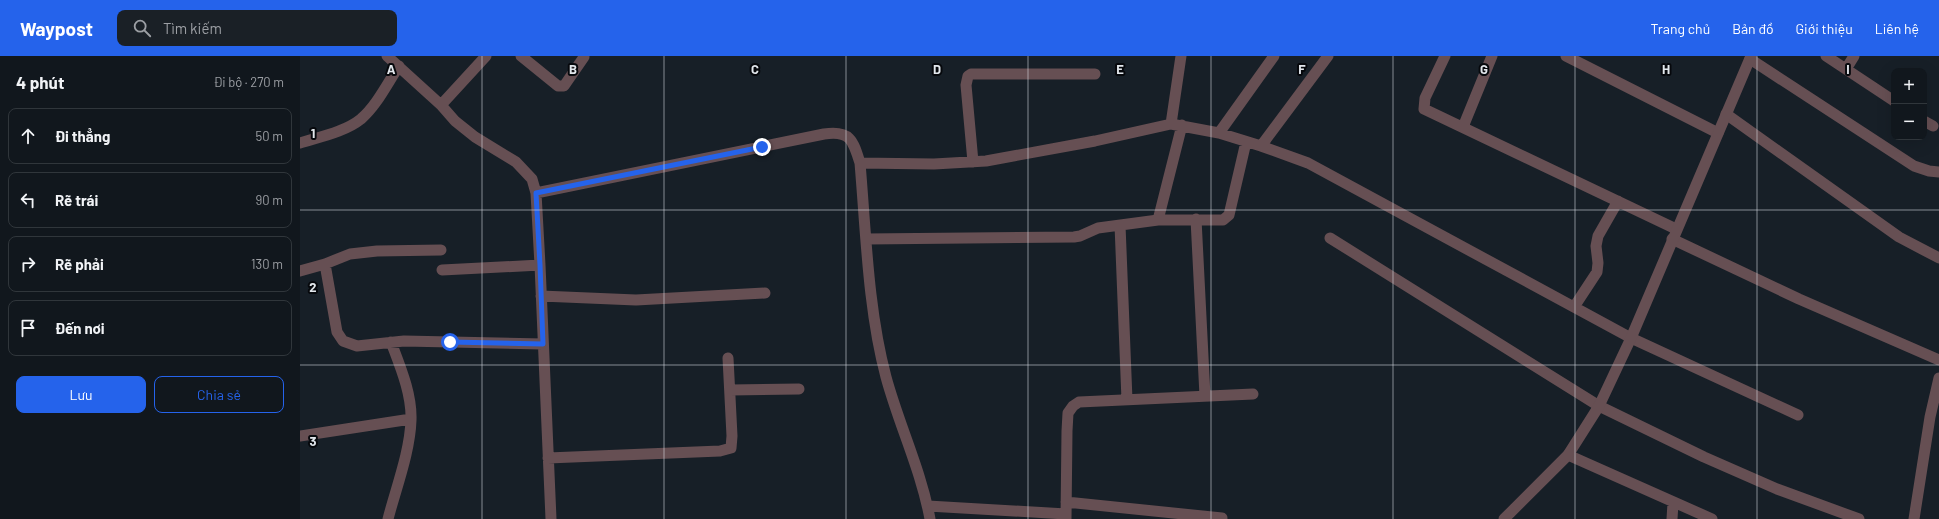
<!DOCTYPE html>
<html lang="vi">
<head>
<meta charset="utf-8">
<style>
	:root { --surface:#11171d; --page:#1a2026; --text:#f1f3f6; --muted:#9c9fa4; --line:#30363b; --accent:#2563eb }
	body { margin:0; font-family:Barlow,sans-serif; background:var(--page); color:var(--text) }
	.controls { position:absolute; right:12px; top:12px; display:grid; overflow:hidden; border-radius:8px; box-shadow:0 4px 16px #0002 }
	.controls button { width:36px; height:36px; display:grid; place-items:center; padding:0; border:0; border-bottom:1px solid var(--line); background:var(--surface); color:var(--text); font:20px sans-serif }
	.stop { position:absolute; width:12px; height:12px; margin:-9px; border:3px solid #2563eb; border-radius:50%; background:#fff }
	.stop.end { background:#2563eb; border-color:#fff; box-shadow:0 1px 4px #0008 }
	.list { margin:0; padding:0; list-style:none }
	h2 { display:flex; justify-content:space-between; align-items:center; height:52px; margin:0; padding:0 16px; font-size:17px }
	h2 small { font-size:13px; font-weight:400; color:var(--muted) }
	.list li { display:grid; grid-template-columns:26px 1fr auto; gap:12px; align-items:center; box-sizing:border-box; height:56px; margin:0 8px 8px; padding:0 8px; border:1px solid var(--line); border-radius:8px }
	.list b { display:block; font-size:15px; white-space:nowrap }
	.list em { font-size:13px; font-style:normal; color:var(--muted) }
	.actions { display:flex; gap:8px; padding:12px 16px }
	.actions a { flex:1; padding:9px 0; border:1px solid var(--accent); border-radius:8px; text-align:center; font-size:14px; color:var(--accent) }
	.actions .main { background:var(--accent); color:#fff }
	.icon { flex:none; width:22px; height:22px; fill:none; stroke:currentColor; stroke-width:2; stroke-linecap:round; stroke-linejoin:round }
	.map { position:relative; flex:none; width:1639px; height:463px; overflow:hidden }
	header { display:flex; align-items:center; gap:24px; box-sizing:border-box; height:56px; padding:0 20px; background:var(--accent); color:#fff }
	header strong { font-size:19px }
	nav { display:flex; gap:22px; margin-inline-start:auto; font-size:14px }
	.search { width:280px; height:36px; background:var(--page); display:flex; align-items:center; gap:10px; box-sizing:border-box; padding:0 14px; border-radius:8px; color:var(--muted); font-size:15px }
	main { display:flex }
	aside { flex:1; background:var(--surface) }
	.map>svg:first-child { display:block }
</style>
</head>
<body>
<header>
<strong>Waypost</strong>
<div class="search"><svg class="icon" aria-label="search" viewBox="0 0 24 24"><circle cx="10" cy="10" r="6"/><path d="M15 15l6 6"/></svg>Tìm kiếm</div>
<nav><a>Trang chủ</a><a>Bản đồ</a><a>Giới thiệu</a><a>Liên hệ</a></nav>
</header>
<main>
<aside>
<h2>4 phút<small>Đi bộ · 270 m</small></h2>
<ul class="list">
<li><svg class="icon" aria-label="ahead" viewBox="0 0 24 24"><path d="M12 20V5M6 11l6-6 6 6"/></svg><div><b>Đi thẳng</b></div><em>50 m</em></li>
<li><svg class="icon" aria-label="left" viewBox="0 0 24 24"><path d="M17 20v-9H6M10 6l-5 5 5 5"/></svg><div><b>Rẽ trái</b></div><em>90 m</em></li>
<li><svg class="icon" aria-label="right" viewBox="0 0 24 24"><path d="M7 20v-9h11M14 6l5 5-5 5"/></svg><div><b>Rẽ phải</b></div><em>130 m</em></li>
<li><svg class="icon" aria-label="arrive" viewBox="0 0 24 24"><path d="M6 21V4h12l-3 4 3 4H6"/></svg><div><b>Đến nơi</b></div></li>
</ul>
<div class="actions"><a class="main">Lưu</a><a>Chia sẻ</a></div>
</aside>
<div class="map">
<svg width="1639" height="463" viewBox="0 0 1639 463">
	<rect width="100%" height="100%" fill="#171f27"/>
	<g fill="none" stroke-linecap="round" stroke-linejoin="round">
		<path stroke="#664f53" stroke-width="11" d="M87,0l54,49 14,16 20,16 41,25 16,17 4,14 4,72 11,254
			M221,0l37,30h6l20,-29
			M1145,0l-20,42 -1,11 252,120
			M1266,0l152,77
			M1526,0l68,45
			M1450,3l164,107 15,5 10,1
			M1546,13l8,-13
			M141,49l45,-49
			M1426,58l173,123 40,21
			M1624,65l9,5
			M871,68l10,-68
			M1163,71l29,-71
			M919,77l55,-77
			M0,87c19,-6 45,-11 61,-24 16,-14 26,-35 38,-53
			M961,90l67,-90
			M673,106l-7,-77 2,-9 3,-2h124
			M560,107l74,1 52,-3 109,-20 76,-17 48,9 42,13 47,17 323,175 167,77
			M236,137l288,-59c26,-4 29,6 36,29 6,70 8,147 26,214 13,48 35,93 44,142
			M896,163l9,177
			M858,164l24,-95
			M820,169l7,175
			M1030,182l269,168 105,51 73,32 82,30
			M566,183l208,-2 6,-1 18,-8 60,-8h65l6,-5 17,-73
			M1372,183l127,60 140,61
			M25,208l12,68 6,9 14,5 47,-5 139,3
			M142,214l98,-5
			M0,215l25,-7 25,-10 27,-3 64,-1
			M241,240l95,4 129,-7
			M1274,251l23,-35 1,-9 -2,-17 2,-10 20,-35
			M430,334l69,-1
			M0,380l111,-17
			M1268,399l144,64
			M248,402l172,-7 11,-3 1,-12 -4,-78
			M766,446l156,16
			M628,450l138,8
			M88,463c8,-31 22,-67 23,-99 1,-26 -11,-54 -20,-78
			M766,463l1,-88 1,-18 5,-7 6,-4 174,-8
			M1372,463l1,-16
			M1614,463l16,-102 9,-39"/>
		<path stroke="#664f53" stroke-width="11" d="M1204,463l64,-64 31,-49 32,-68 120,-282"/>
	</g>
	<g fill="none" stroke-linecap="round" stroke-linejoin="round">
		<path stroke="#2563eb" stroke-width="5" d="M150,286l93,2 -3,-79 -4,-72 226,-46"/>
	</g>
	<path fill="none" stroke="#e2e7ec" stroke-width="1" stroke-opacity="0.55" d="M182,0v463M364,0v463M546,0v463M728,0v463M911,0v463M1093,0v463M1275,0v463M1457,0v463M0,154h1639M0,309h1639"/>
	<g font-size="13" text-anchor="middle" font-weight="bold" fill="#e2e7ec" stroke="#06080c" stroke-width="4" stroke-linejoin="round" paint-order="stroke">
		<text x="91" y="18">A</text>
		<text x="273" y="18">B</text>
		<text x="455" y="18">C</text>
		<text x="637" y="18">D</text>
		<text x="820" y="18">E</text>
		<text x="1002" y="18">F</text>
		<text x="1184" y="18">G</text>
		<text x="1366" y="18">H</text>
		<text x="1548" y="18">I</text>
		<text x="13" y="82">1</text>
		<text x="13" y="236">2</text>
		<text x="13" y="390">3</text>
	</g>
</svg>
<div class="controls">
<button>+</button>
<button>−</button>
</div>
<div class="stop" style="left:150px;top:286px"></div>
<div class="stop end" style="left:462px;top:91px"></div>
</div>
</main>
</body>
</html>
